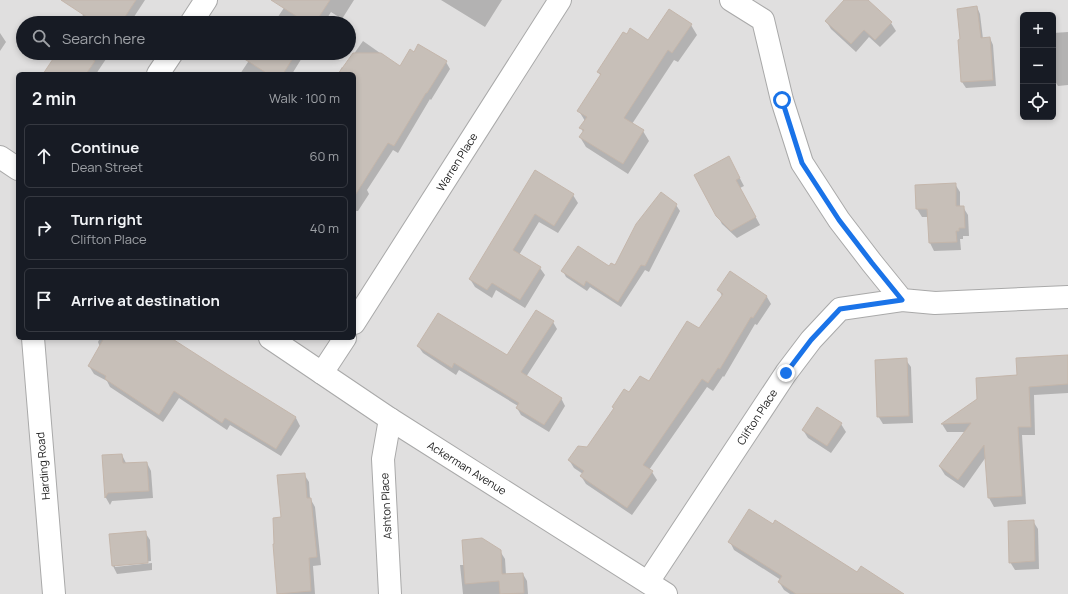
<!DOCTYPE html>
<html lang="en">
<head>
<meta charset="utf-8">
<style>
	:root { --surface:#171b24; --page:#20242c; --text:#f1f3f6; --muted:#9ea1a6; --line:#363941 }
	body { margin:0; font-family:Manrope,sans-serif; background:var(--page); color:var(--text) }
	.controls { position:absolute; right:12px; top:12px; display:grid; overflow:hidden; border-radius:6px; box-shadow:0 2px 6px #0003 }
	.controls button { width:36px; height:36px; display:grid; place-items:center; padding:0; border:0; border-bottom:1px solid var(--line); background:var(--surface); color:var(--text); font:20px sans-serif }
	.stop { position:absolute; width:12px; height:12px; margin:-9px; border:3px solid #1a73e8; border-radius:50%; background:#fff }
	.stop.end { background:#1a73e8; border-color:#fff; box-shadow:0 1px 4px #0008 }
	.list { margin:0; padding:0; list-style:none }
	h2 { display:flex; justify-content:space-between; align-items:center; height:52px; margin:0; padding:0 16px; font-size:17px }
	h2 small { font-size:13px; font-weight:400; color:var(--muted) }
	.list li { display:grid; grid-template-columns:26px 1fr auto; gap:12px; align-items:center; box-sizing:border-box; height:64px; margin:0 8px 8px; padding:0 8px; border:1px solid var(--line); border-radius:6px }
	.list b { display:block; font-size:15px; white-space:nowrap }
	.list p { margin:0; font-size:13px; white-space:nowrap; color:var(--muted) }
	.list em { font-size:13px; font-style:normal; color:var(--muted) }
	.icon { flex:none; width:22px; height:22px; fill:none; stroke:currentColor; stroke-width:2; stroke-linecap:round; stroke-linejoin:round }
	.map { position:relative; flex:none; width:1068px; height:594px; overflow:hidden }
	.search { position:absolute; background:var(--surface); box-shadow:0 2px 6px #0003; left:16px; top:16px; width:340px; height:44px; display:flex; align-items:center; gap:10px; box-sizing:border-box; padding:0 14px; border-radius:22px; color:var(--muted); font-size:15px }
	.panel { position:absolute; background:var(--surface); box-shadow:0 2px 6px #0003; left:16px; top:72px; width:340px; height:268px; border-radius:6px }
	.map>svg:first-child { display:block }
</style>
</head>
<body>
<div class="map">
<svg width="1068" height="594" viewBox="0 0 1068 594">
	<rect width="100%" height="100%" fill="#f2efe9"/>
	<path fill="#e0dfdf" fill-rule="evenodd" d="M0,0h1068v594h-1068zM1023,15h30v102h-30zM23,23h326v30h-326zM18,74h336v264h-336z"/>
	<path fill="#0003" d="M98,0h47l-15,23h-52l13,-21z
		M289,0h65l-12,19 -11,-7 -7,11h-50z
		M441,0h61l-17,27z
		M845,0h22l24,23 5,8 -16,16 -11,-10 -13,15 -25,-23 -5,-8z
		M977,7l3,7 3,25 7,-1 3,7 3,41 -30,2 -4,-6z
		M691,25l6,10 -19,27 -4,-2 -42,64 11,7 6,10 -21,33 -42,-27 -6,-10 3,-5 -2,-4 4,-7 -6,-10 22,-35 -3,-4 50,-31z
		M1068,32v53l-10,1 -5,-8v-45z
		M0,33l6,9 -6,9z
		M363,41l37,26 14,-14 32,9 4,7 -19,31 -1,-1 -32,54 -5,-3 -26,40 2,4 -11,17h-2l-2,4v-141h-16l4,-7 2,1z
		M58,53h52l-14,21h-52z
		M254,53h51l-13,21h-52z
		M733,165l11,21 -4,2 20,37 -23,13 -15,-14 -5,-9z
		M535,171l38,24 5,8 -20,30 -19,-11 -20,33 21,13 5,7 -20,33 -29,-18 -4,8 -17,-11 -5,-8z
		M955,184l5,8v15h3l5,8 1,21h-6v3h-3l1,11 -27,1 -4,-8 -2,-26h-6l-5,-8 -1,-23z
		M676,205l4,6 -31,61 -4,-2 -24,37 -31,-20 -3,4 -21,-14 -3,-6 52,-4z
		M730,272l37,25 4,7 -14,21 -2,-1 -31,53 -1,-1 -10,15 -6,-4 -58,83 3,2 5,8 -25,35 -46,-31 -5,-8 2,-2 -9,-6 -5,-8 19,-12 27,-39 -2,-2 16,-13 20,-11 50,-53 23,-34 -3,-6z
		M553,322l4,7 -31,48 35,21 4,8 -16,26 -28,-17 -4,-7 1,-2 -59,-36 -3,5 -33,-22 -5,-7 89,10z
		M100,338h70l56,37 70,43 4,8 -19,30 -51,-31 -3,5 -48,-32 -16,24 -53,-35 -3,-6 -13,-7 -5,-8 11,-19 -2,-5z
		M1068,356v37l-34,2 1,40h-13l4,69 -32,3 -5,-9 -3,-41 -22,31 -19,-13 -5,-8 25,-35h-18l-5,-8 36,-25 40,-23z
		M906,360l5,7 2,56 -30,1 -5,-8z
		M817,409l24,15 5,8 -15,21 -23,-15 -5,-8z
		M122,455l4,8h21l4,8 2,27 -41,3 -2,4 -4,-7 -3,-42z
		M304,474l5,8 1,16 5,9 6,58 -8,1 2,28h-37l-4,-49 8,-27z
		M1033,521l5,8 1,40 -24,1 -5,-8z
		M145,532l5,8 1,21 -36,4v2l37,-4v7l-35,4 -4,-8z
		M730,542l160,52h-100l-6,-4 -5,-8 2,-2 -47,-30z
		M500,551l5,8 1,16 17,-1 4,7 1,13h-65l-3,-29h5z"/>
	<path fill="#c7bfb8" stroke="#c4b6ab" d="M61,0h75l-15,23h-25z
		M271,0h59l-15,23h-8z
		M844,0h24l24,22 -17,18 -11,-10 -13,14 -26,-23z
		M977,6l4,32 9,-1 3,43 -32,2 -3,-42 2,-1 -3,-30z
		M669,9l23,15 -20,29 -4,-3 -44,68 20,12 -21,34 -44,-27 5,-7 -5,-2 8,-11 -10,-6 24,-37 -4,-2 26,-40 4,2 3,-6 18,12z
		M418,44l29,17 -20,32h-1l-32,53 -6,-3 -34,54v-123h-16l15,-21h28l19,13 10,-17 4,3z
		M57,53h26l12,8 -9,13h-43z
		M235,53h61l-13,21h-15z
		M729,156l11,22 -4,2 20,37 -25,14 -15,-15 -22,-41z
		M535,170l39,24 -20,32 -19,-12 -22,36 28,17 -21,33 -28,-17 -5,7 -18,-11z
		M956,183v23h8l1,22h-6v3h-3l1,11 -28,1 -2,-34h-11l-1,-24z
		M661,192l16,12 -32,62 -4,-1 -23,37 -32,-21 -2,5 -23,-15 17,-25 31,20 2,-3 4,2 21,-41z
		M730,271l37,25 -14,22 -2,-1 -31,52 -2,-1 -10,15 -6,-4 -59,86 10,6 -26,37 -47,-32 4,-5 -16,-11 10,-14 9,1 27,-39 -2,-1 12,-18 5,3 11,-16 9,5 38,-60 12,7 24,-34 -6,-4z
		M536,310l18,11 -33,51 41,26 -18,27 -28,-17 3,-5 -65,-40 -2,5 -35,-22 21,-33 69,42z
		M104,338h67l56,36 69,43 -20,32 -51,-31 -3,5 -48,-32 -15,24 -54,-36 1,-3 -18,-10z
		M1068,355v29l-39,3 2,40h-13l4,69 -34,2 -4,-53 -26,35 -19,-14 32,-43 -30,1 36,-25 -1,-21 41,-3 -1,-17z
		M907,358l2,58 -32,1 -2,-57z
		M817,407l25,16 -15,23 -25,-16z
		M122,454l1,9 24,-1 2,29 -41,2 -3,5 -3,-43z
		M305,473l2,25h4l6,59 -8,1 2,33 -34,3 -4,-50h1l-1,-26 8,-1 -4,-42z
		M749,509l24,15 2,-4 82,52 4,-6 43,28h-108l-18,-12 4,-6 -54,-34z
		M1034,520l1,41 -26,2 -1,-42z
		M146,531l2,32 -36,3 -3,-32z
		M482,538l19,12 1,24 21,-1 1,20 -24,1 -1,-13 -34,3 -3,-44z"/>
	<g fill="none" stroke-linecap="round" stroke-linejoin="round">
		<defs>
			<path id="minor" d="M731,0l32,20 19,80 20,63 37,57 33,43 30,37
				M191,23l15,-23
				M158,74l14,-21
				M354,323l206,-323
				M33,338l21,256
				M322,373l23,-35
				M648,582l138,-209 25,-33 29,-31 62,-9 33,3 133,-6
				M390,594l-7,-135 7,-40"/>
			<path id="tertiary" d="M0,157l18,12
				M270,338l120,81 276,175"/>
		</defs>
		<use href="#minor" stroke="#a9a9a9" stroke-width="24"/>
		<use href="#tertiary" stroke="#a9a9a9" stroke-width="24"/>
		<use href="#minor" stroke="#fff" stroke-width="22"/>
		<use href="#tertiary" stroke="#fff" stroke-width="22"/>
	</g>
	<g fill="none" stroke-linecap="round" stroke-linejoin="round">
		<path stroke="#1a73e8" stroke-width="5" d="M782,100l20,63 37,57 33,43 30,37 -62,9 -29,31 -25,33"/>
	</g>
	<g text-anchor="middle" stroke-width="4" stroke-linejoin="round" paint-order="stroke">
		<g font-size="11" fill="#222" stroke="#fff">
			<text transform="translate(457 162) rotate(-58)" y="4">Warren Place</text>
			<text transform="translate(757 417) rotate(-57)" y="4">Clifton Place</text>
			<text transform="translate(43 466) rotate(-95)" y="4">Harding Road</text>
			<text transform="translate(467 468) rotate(32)" y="4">Ackerman Avenue</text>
			<text transform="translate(386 506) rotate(-93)" y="4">Ashton Place</text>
		</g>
	</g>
</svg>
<div class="controls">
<button>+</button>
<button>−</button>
<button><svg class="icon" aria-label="locate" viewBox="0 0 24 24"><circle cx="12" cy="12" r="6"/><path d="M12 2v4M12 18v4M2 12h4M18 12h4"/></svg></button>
</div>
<div class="stop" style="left:782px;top:100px"></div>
<div class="stop end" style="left:786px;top:373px"></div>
<div class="search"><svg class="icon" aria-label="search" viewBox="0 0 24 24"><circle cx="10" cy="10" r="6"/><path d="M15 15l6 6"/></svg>Search here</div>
<section class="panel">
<h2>2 min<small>Walk · 100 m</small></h2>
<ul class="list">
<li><svg class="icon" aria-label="ahead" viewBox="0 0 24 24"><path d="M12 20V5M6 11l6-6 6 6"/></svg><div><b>Continue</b><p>Dean Street</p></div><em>60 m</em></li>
<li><svg class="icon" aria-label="right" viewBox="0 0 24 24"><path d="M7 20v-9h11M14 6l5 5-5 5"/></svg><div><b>Turn right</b><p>Clifton Place</p></div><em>40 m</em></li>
<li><svg class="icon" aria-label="arrive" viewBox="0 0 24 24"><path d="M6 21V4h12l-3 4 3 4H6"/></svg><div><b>Arrive at destination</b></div></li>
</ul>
</section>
</div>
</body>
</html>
